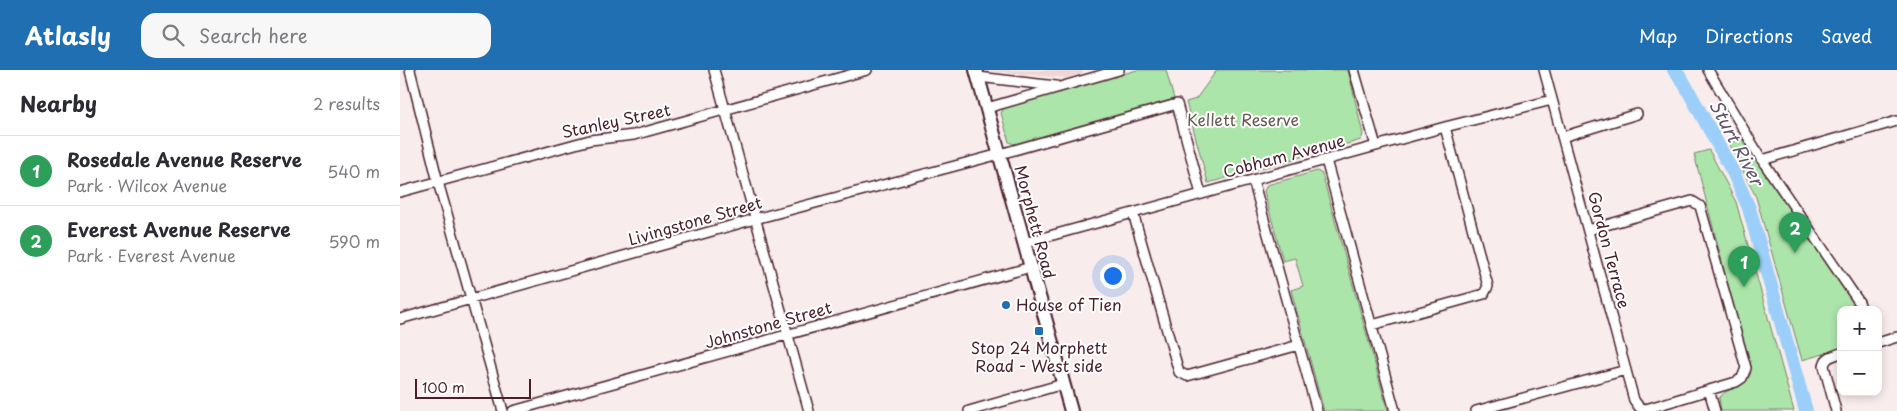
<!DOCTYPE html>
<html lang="en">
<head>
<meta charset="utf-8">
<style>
	:root { --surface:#fff; --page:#f7f7f7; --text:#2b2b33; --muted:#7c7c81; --line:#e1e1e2; --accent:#1f6fb2 }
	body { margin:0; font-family:"Playpen Sans",sans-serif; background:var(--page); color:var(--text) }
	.controls { position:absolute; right:15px; bottom:15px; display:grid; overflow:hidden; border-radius:10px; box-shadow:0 2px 8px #0003 }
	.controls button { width:45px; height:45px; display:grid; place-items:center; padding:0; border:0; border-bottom:1px solid var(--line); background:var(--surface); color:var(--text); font:25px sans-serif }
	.scale { position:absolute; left:15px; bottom:12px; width:116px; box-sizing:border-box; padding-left:5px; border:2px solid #4a1f2b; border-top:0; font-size:14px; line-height:18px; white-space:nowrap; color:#4a1f2b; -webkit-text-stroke:4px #fff; paint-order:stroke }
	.you { position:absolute; left:712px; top:205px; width:18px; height:18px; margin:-12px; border:4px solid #fff; border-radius:50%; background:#1a73e8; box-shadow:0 0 0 8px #1a73e833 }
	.badge { display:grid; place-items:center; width:32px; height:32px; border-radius:50%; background:var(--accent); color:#fff; font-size:16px; font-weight:700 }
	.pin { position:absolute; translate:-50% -41px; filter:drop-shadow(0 1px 2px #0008) }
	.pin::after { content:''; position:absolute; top:26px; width:18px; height:15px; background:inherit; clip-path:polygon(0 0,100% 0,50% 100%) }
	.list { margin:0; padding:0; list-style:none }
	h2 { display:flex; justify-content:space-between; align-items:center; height:65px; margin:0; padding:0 20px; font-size:21px }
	h2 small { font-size:16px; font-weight:400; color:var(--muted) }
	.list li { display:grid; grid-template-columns:32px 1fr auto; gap:15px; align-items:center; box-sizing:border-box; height:70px; padding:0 20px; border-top:1px solid var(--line) }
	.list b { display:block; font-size:19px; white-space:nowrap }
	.list p { margin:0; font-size:16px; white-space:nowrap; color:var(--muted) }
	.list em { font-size:16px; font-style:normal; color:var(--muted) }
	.icon { flex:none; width:28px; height:28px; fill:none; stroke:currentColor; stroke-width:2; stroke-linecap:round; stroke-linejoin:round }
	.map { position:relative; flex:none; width:1497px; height:341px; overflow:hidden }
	header { display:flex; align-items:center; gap:30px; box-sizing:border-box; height:70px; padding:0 25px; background:var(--accent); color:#fff }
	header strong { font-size:24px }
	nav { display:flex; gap:28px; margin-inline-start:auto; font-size:18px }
	.search { width:350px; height:45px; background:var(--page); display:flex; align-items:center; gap:12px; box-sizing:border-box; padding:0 18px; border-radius:15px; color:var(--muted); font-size:19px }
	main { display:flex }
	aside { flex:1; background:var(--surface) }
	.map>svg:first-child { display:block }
</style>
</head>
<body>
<header>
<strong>Atlasly</strong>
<div class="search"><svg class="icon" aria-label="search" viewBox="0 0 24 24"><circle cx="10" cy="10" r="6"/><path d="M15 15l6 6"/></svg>Search here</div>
<nav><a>Map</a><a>Directions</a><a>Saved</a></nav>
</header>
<main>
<aside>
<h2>Nearby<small>2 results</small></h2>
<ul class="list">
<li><span class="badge" style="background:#2e9e5b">1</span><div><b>Rosedale Avenue Reserve</b><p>Park · Wilcox Avenue</p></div><em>540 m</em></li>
<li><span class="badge" style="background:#2e9e5b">2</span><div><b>Everest Avenue Reserve</b><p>Park · Everest Avenue</p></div><em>590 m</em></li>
</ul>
</aside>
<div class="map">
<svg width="1497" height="341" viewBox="0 0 1497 341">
	<rect width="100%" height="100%" fill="#f8edec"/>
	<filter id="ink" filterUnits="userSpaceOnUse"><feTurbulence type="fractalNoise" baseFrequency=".02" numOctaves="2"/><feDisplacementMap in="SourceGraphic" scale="10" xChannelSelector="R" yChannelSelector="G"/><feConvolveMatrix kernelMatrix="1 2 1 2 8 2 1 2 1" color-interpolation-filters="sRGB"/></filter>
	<g filter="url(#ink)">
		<path fill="#f0d7d5" d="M591,0h92v2l-1,2 -16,4 -75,-7z"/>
		<path fill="#abe5aa" stroke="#7a826a" d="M737,0h29l8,29 -160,45 -5,-2 -8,-29 3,-5z
			M817,0h131l15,64 -2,6 -153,43 -22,-81 10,-3z
			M1341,68l116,170 -16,2v39l-39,11 -46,-163 -27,-54z
			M1309,80l27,52 58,209h-73l-2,-13c12,-14 22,-6 32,-25l-57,-219z
			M917,101l5,3 66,237h-64l-33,-121 12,-4 -8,-28 -12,3 -19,-70 3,-6z"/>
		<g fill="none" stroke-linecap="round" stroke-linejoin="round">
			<path stroke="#9bcff9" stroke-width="14" d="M1274,0l9,11 51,93 15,34 57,203"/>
			<defs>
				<path id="street" d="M10,0l28,112 65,229
					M314,0l95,341
					M954,0l22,76
					M1144,0l90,330 5,7 7,2 90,-27 6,-4 4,-10 -46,-162 -8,-5 -104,29
					M1308,0l54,90 97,142 3,8
					M578,7l78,9
					M587,38l132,-38
					M1162,67l75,-23
					M926,90l69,251
					M1362,90l135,-39
					M853,110l64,231
					M0,122l190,-52 44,-5 233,-65
					M733,143l46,159 8,4 112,-31
					M624,173l421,-116 107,-27
					M0,249l355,-100 245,-65 177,-50 24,90
					M972,255l112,-31 4,-8 -43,-159
					M1478,273l19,-6
					M1309,320l6,21
					M113,341l518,-144
					M569,341l94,-27
					M1076,341l150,-41
					M1436,341l-12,-45c1,-9 9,-10 17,-13"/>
				<path id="secondary" d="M576,0l95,341"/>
			</defs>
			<use href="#street" stroke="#4a1f2b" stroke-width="12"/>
			<use href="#secondary" stroke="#4a1f2b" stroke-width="16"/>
			<use href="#street" stroke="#fff" stroke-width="9"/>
			<use href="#secondary" stroke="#fff" stroke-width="12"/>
		</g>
	</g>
	<g fill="#1f6fb2" stroke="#fff" stroke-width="2">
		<circle cx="606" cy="235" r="5"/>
		<rect x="634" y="256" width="10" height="10" rx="2.5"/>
	</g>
	<g text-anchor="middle" stroke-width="4" stroke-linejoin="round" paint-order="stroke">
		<g font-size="16" fill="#675a51" stroke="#fff">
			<text x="843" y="56">Kellett Reserve</text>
		</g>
		<g font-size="16" fill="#4a1f2b" stroke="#fff">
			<text transform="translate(216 51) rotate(-12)" y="6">Stanley Street</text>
			<text transform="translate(884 86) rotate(-15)" y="6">Cobham Avenue</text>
			<text transform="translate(295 151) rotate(-16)" y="6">Livingstone Street</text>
			<text transform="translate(635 152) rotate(75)" y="6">Morphett Road</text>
			<text transform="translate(1209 180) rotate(75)" y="6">Gordon Terrace</text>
			<text transform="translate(368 255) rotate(-16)" y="6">Johnstone Street</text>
		</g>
		<g font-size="16" fill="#4a1f2b" stroke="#fff" text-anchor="start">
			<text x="616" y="241">House of Tien</text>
			<text x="639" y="284" text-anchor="middle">Stop 24 Morphett<tspan x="639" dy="18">Road - West side</tspan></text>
		</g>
		<g font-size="18" font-style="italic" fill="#625469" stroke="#fff">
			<text transform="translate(1336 73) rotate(62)" y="6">Sturt River</text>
		</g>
	</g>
</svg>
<div class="controls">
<button>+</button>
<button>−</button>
</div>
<div class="scale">100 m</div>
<div class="you"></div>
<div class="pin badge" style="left:1344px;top:217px;background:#2e9e5b">1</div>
<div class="pin badge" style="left:1395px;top:183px;background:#2e9e5b">2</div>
</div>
</main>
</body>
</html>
